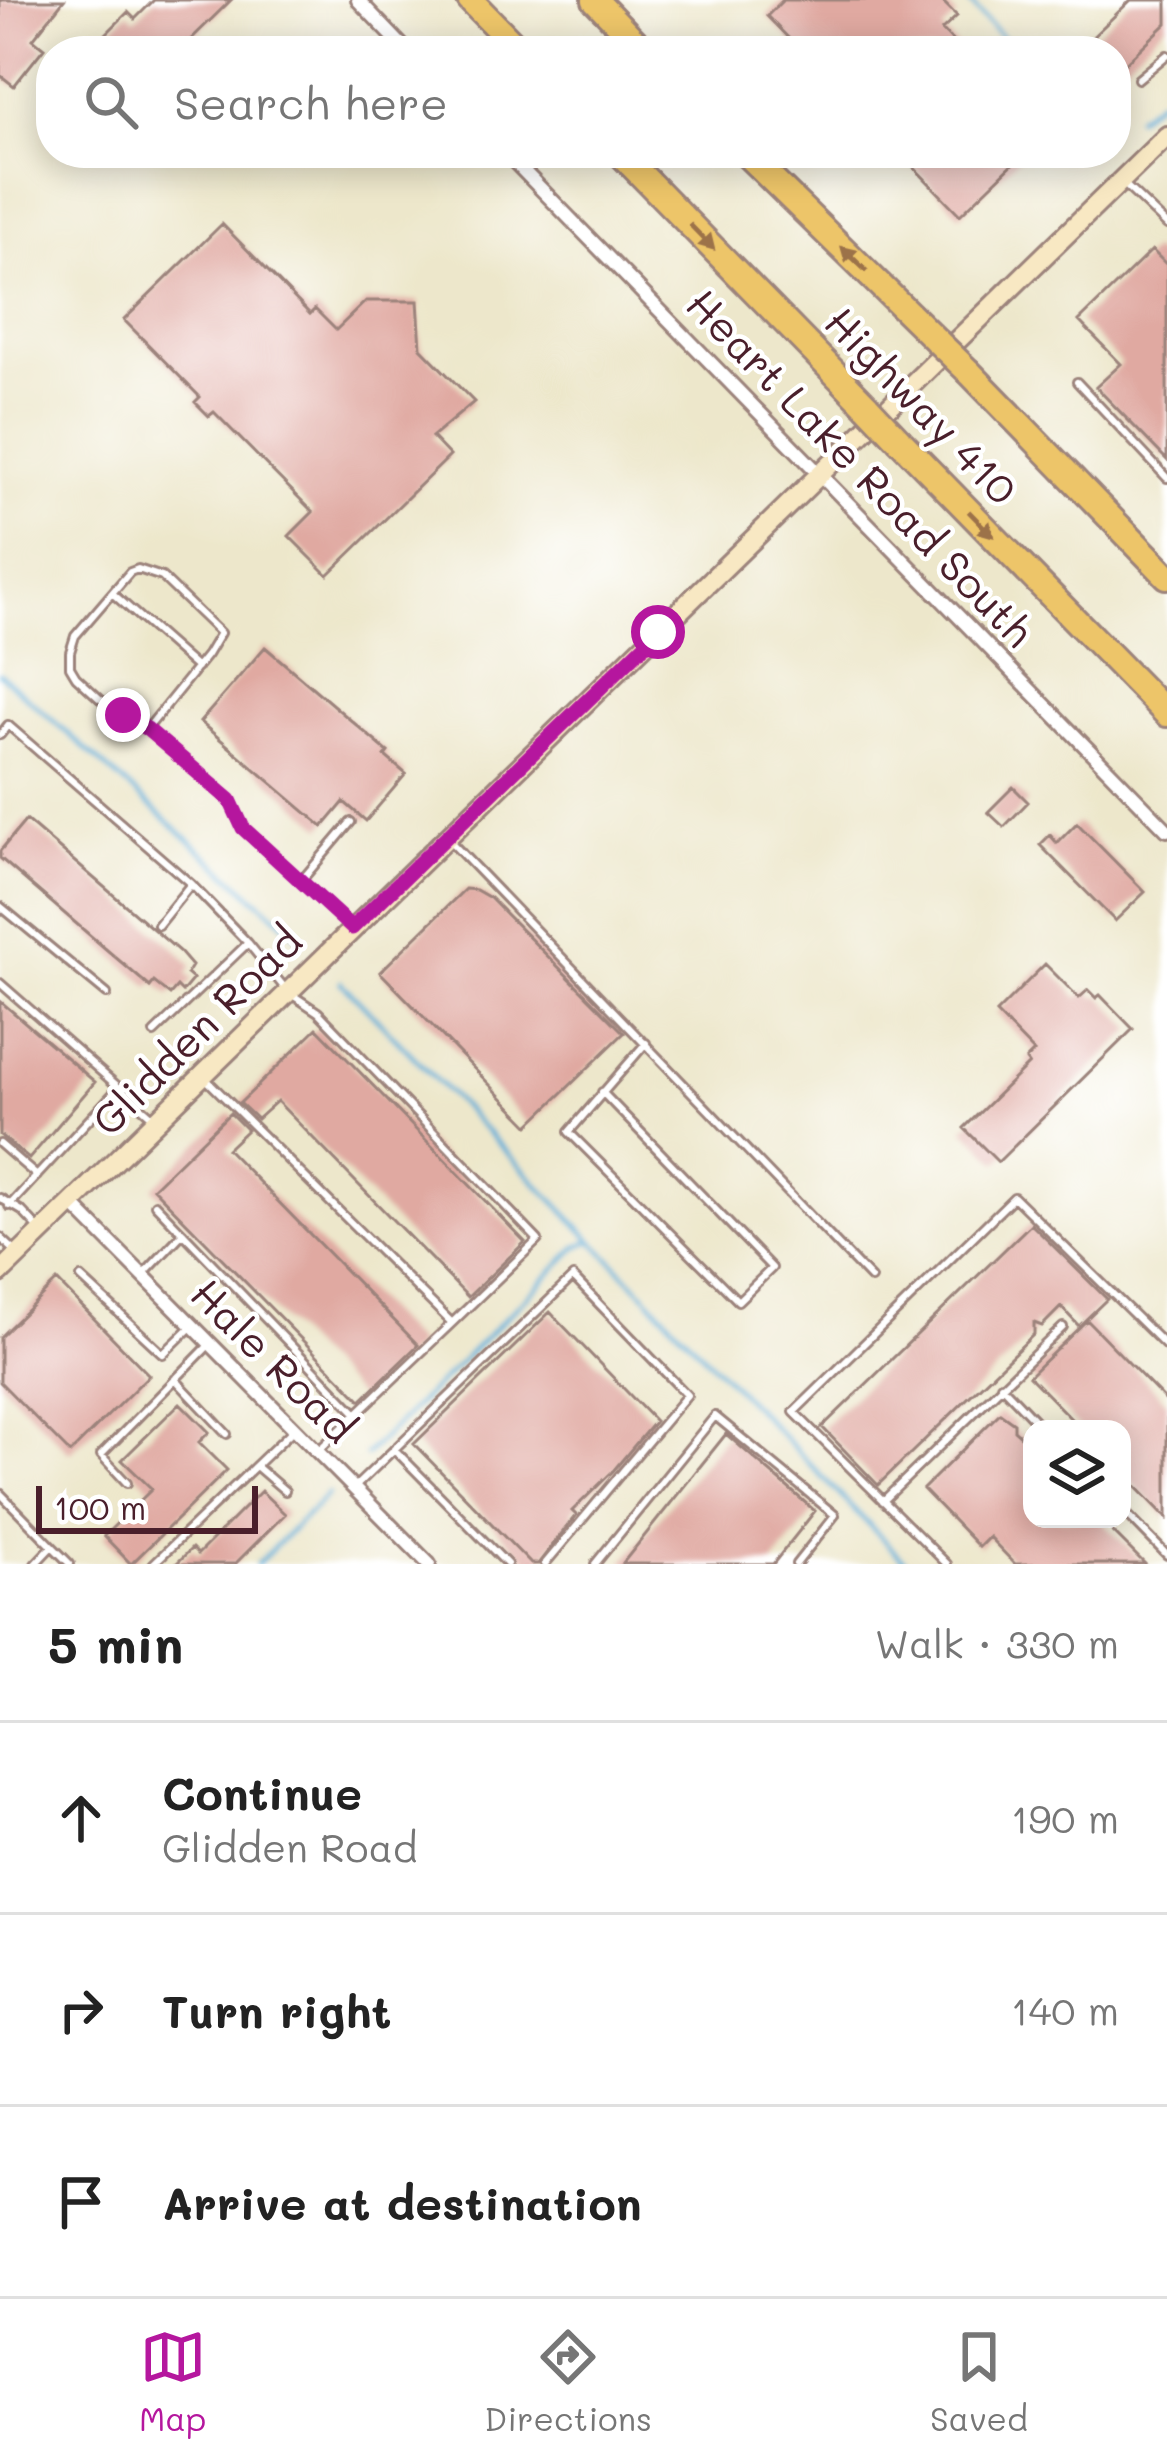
<!DOCTYPE html>
<html lang="en">
<head>
<meta charset="utf-8">
<style>
	:root { --surface:#fff; --page:#f2f2f2; --text:#222; --muted:#767676; --line:#e0e0e0; --accent:#b5179e }
	body { margin:0; font-family:Mali,sans-serif; background:var(--page); color:var(--text) }
	.controls { position:absolute; right:36px; bottom:36px; display:grid; overflow:hidden; border-radius:24px; box-shadow:0 6px 30px #0003 }
	.controls button { width:108px; height:108px; display:grid; place-items:center; padding:0; border:0; border-bottom:3px solid var(--line); background:var(--surface); color:var(--text); font:60px sans-serif }
	.scale { position:absolute; left:36px; bottom:30px; width:222px; box-sizing:border-box; padding-left:12px; border:6px solid #4a1f2b; border-top:0; font-size:33px; line-height:42px; white-space:nowrap; color:#4a1f2b; -webkit-text-stroke:9px #fff; paint-order:stroke }
	.stop { position:absolute; width:36px; height:36px; margin:-27px; border:9px solid #b5179e; border-radius:50%; background:#fff }
	.stop.end { background:#b5179e; border-color:#fff; box-shadow:0 3px 12px #0008 }
	.list { margin:0; padding:0; list-style:none }
	h2 { display:flex; justify-content:space-between; align-items:center; height:156px; margin:0; padding:0 48px; font-size:51px }
	h2 small { font-size:39px; font-weight:400; color:var(--muted) }
	.list li { display:grid; grid-template-columns:78px 1fr auto; gap:36px; align-items:center; box-sizing:border-box; height:192px; padding:0 48px; border-top:3px solid var(--line) }
	.list b { display:block; font-size:45px; white-space:nowrap }
	.list p { margin:0; font-size:39px; white-space:nowrap; color:var(--muted) }
	.list em { font-size:39px; font-style:normal; color:var(--muted) }
	.icon { flex:none; width:66px; height:66px; fill:none; stroke:currentColor; stroke-width:2; stroke-linecap:round; stroke-linejoin:round }
	.map { position:relative; flex:none; width:1167px; height:1564px; overflow:hidden }
	.search { position:absolute; background:var(--surface); box-shadow:0 6px 30px #0003; left:36px; right:36px; top:36px; height:132px; display:flex; align-items:center; gap:30px; box-sizing:border-box; padding:0 42px; border-radius:48px; color:var(--muted); font-size:45px }
	.sheet { height:732px; background:var(--surface) }
	nav { display:flex; justify-content:space-around; align-items:center; box-sizing:border-box; height:168px; border-top:3px solid var(--line); background:var(--surface); font-size:33px; color:var(--muted) }
	nav a { display:grid; justify-items:center; gap:6px }
	nav .on { color:var(--accent) }
	.map>svg:first-child { display:block }
</style>
</head>
<body>
<div class="map">
<svg width="1167" height="1564" viewBox="0 0 1167 1564">
	<rect width="100%" height="100%" fill="#fff"/>
	<filter id="ink" filterUnits="userSpaceOnUse"><feTurbulence type="fractalNoise" baseFrequency=".00833" numOctaves="2"/><feDisplacementMap in="SourceGraphic" scale="24" xChannelSelector="R" yChannelSelector="G"/><feConvolveMatrix kernelMatrix="1 2 1 2 8 2 1 2 1" color-interpolation-filters="sRGB"/></filter>
	<filter id="wash" filterUnits="userSpaceOnUse"><feTurbulence type="fractalNoise" baseFrequency=".004" numOctaves="4" result="noise"/><feDisplacementMap in="SourceGraphic" scale="48" xChannelSelector="R" yChannelSelector="G"/><feGaussianBlur stdDeviation="2.7" result="paint"/><feColorMatrix in="noise" values="0 0 0 0 0 0 0 0 0 0 0 0 0 0 0 0 0 1.4 0 .05"/><feComposite in="paint" operator="in"/></filter>
	<g filter="url(#wash)">
		<rect width="100%" height="100%" fill="#ede7cb"/>
		<g fill="none" stroke-linecap="round" stroke-linejoin="round">
			<path stroke="#5eaed8" stroke-width="4.5" d="M967,0l48,51
				M1136,117l22,-17 9,2
				M0,674l302,265
				M341,982l566,582
				M366,1455l211,-208 14,-6
				M257,1564l71,-70"/>
		</g>
		<g id="blocks">
			<path fill="#e0a9a1" d="M0,0h64l-31,39 11,9 -30,38 -14,-11z
				M154,0h77l-52,51h-70l-10,-10 29,-29 7,7z
				M783,0h158l16,16 -15,14 20,21h-161l-34,-35z
				M1131,0h36v23l-51,49v-21h-38z
				M900,153h124l-64,62z
				M222,224l88,90 5,-5 21,21 30,-29h52l3,47 53,54 -42,35 18,19 -122,119 -39,-39 24,-24 -99,-100 -5,4 -14,-14 5,-5 -76,-77z
				M1152,250l15,15v195l-71,-73 25,-23 -42,-43z
				M265,647l123,105 -3,4 21,18 -40,47 -22,-19 -21,25 -123,-105z
				M1013,787l15,15 -24,25 -16,-15z
				M26,820l154,132 12,14 -5,8 6,5 -11,13 -5,-5 -7,8 -16,-13 -4,5 -150,-129v-7z
				M1077,823l68,69 -30,29 -75,-76 10,-10 7,8z
				M465,889l11,1 14,8 134,135 -95,92 -149,-153z
				M1045,964l34,34 9,-8 8,8 4,-3 33,34 -135,133 -34,-34 65,-64 -3,-4 8,-8 -38,-39z
				M0,1001l95,81 -66,77 -29,-24z
				M317,1028l208,214 -57,55 -191,-196 -20,18 -17,-16z
				M230,1113l17,17 -20,19 191,196 -57,55 -208,-212z
				M1031,1224l76,75 -28,27 -18,-19 -19,19 -8,-3v11l-156,151 -56,-58z
				M57,1281l92,94 -79,78 -70,-71v-45z
				M550,1312l105,109 -42,50 -41,40 4,4 -38,49h-7l-117,-120z
				M1087,1320l80,82v116l-45,-46v-43h-41l-52,-53z
				M180,1403l29,29 -10,10 28,28 -96,94 -27,-28 48,-47 -30,-29z
				M1000,1413l14,10v7l18,16v73h68l45,45h-130l-26,-27 -10,10 -56,-58z
				M726,1434l89,77 -42,53h-151z
				M261,1491l24,23 -50,50h-59l16,-16 6,6z"/>
		</g>
	</g>
	<g filter="url(#ink)">
		<use href="#blocks" fill-opacity="0" stroke="#9c837b" stroke-width="3"/>
		<g fill="none" stroke-linecap="round" stroke-linejoin="round">
			<defs>
				<path id="lane" d="M1138,79l29,-24
					M1125,185l42,40
					M1077,382l90,96
					M112,593l85,75
					M147,729l60,-74 13,-22 -58,-56 -24,-8 -8,3 -55,64 -5,16v15l6,10 24,22 47,30 83,71 13,28 107,98
					M0,735l8,-10 183,159 57,59
					M449,840l422,439
					M301,881l50,-59
					M0,906l107,88
					M158,925l33,-41
					M0,983l155,136
					M154,1033l94,-90 40,49 30,20 220,228 -86,83 -247,-245
					M602,1092l170,176 -34,33 -169,-169 77,-89
					M0,1144l37,32
					M0,1198l22,13 17,18
					M155,1204l203,211
					M9,1206l110,-119
					M0,1237l15,14
					M144,1274l39,-41
					M81,1278l82,76 29,-28
					M175,1379l52,55
					M1001,1385l42,44
					M320,1449l132,-126
					M394,1449l113,115
					M256,1466l29,25
					M127,1483l-26,-28 109,-111
					M356,1486l217,-209 114,118 -142,169
					M0,1493l52,53
					M883,1501l180,-174
					M1122,1509l45,46
					M35,1564l17,-18 18,18
					M153,1564l141,-135
					M595,1564l120,-148 120,99 -39,49
					M947,1564l-153,-152 220,-215 153,150"/>
				<path id="street" d="M358,0l49,51
					M506,153l661,677
					M72,1204l357,360"/>
				<path id="secondary" d="M0,1273l1167,-1137"/>
				<path id="highway" d="M470,0l50,51
					M595,0l49,51
					M620,153l247,253
					M745,153l192,188
					M969,372l198,204
					M900,441l267,273"/>
			</defs>
			<use href="#lane" stroke="#9c837b" stroke-width="12"/>
			<use href="#street" stroke="#9c837b" stroke-width="18"/>
			<use href="#secondary" stroke="#9c837b" stroke-width="24"/>
			<use href="#highway" stroke="#9c837b" stroke-width="30"/>
			<use href="#lane" stroke="#fff" stroke-width="6"/>
			<use href="#street" stroke="#fff" stroke-width="12"/>
			<use href="#secondary" stroke="#f8e8c3" stroke-width="18"/>
			<use href="#highway" stroke="#edc569" stroke-width="24"/>
			<defs>
				<path id="highway-bridge" d="M937,341l32,31
					M867,406l33,35"/>
			</defs>
			<use href="#highway-bridge" stroke="#9c837b" stroke-width="30" stroke-linecap="butt"/>
			<use href="#highway-bridge" stroke="#edc569" stroke-width="24"/>
		</g>
		<defs><path id="oneway-solid" d="M-6-.8H1V-3.2L6.5 0L1 3.2V.8H-6Z" transform="scale(3)"/></defs>
		<g fill="#9c724a">
			<use href="#oneway-solid" transform="translate(702 237) rotate(46)"/>
			<use href="#oneway-solid" transform="translate(854 259) rotate(-136)"/>
			<use href="#oneway-solid" transform="translate(981 524) rotate(46)"/>
		</g>
	</g>
	<g fill="none" stroke-linecap="round" stroke-linejoin="round" filter="url(#ink)">
		<path stroke="#b5179e" stroke-width="15" d="M123,715l24,14 83,71 13,28 109,100 306,-296"/>
	</g>
	<g text-anchor="middle" stroke-width="9" stroke-linejoin="round" paint-order="stroke">
		<g font-size="42" fill="#4a1f2b" stroke="#fff">
			<text transform="translate(921 406) rotate(46)" y="15">Highway 410</text>
			<text transform="translate(860 468) rotate(46)" y="15">Heart Lake Road South</text>
			<text transform="translate(197 1031) rotate(-45)" y="15">Glidden Road</text>
			<text transform="translate(273 1361) rotate(45)" y="15">Hale Road</text>
		</g>
	</g>
</svg>
<div class="controls">
<button><svg class="icon" aria-label="layers" viewBox="0 0 24 24"><path d="M12 4l9 5-9 5-9-5zM3 14l9 5 9-5"/></svg></button>
</div>
<div class="scale">100 m</div>
<div class="stop" style="left:658px;top:632px"></div>
<div class="stop end" style="left:123px;top:715px"></div>
<div class="search"><svg class="icon" aria-label="search" viewBox="0 0 24 24"><circle cx="10" cy="10" r="6"/><path d="M15 15l6 6"/></svg>Search here</div>
</div>
<section class="sheet">
<h2>5 min<small>Walk · 330 m</small></h2>
<ul class="list">
<li><svg class="icon" aria-label="ahead" viewBox="0 0 24 24"><path d="M12 20V5M6 11l6-6 6 6"/></svg><div><b>Continue</b><p>Glidden Road</p></div><em>190 m</em></li>
<li><svg class="icon" aria-label="right" viewBox="0 0 24 24"><path d="M7 20v-9h11M14 6l5 5-5 5"/></svg><div><b>Turn right</b></div><em>140 m</em></li>
<li><svg class="icon" aria-label="arrive" viewBox="0 0 24 24"><path d="M6 21V4h12l-3 4 3 4H6"/></svg><div><b>Arrive at destination</b></div></li>
</ul>
</section>
<nav>
<a class="on"><svg class="icon" aria-label="map" viewBox="0 0 24 24"><path d="M3 6l6-2 6 2 6-2v14l-6 2-6-2-6 2zM9 4v14M15 6v14"/></svg>Map</a>
<a><svg class="icon" aria-label="directions" viewBox="0 0 24 24"><path d="M12 3l9 9-9 9-9-9zM9 14v-3h6M13 9l2 2-2 2"/></svg>Directions</a>
<a><svg class="icon" aria-label="saved" viewBox="0 0 24 24"><path d="M7 4h10v16l-5-4-5 4z"/></svg>Saved</a>
</nav>
</body>
</html>
